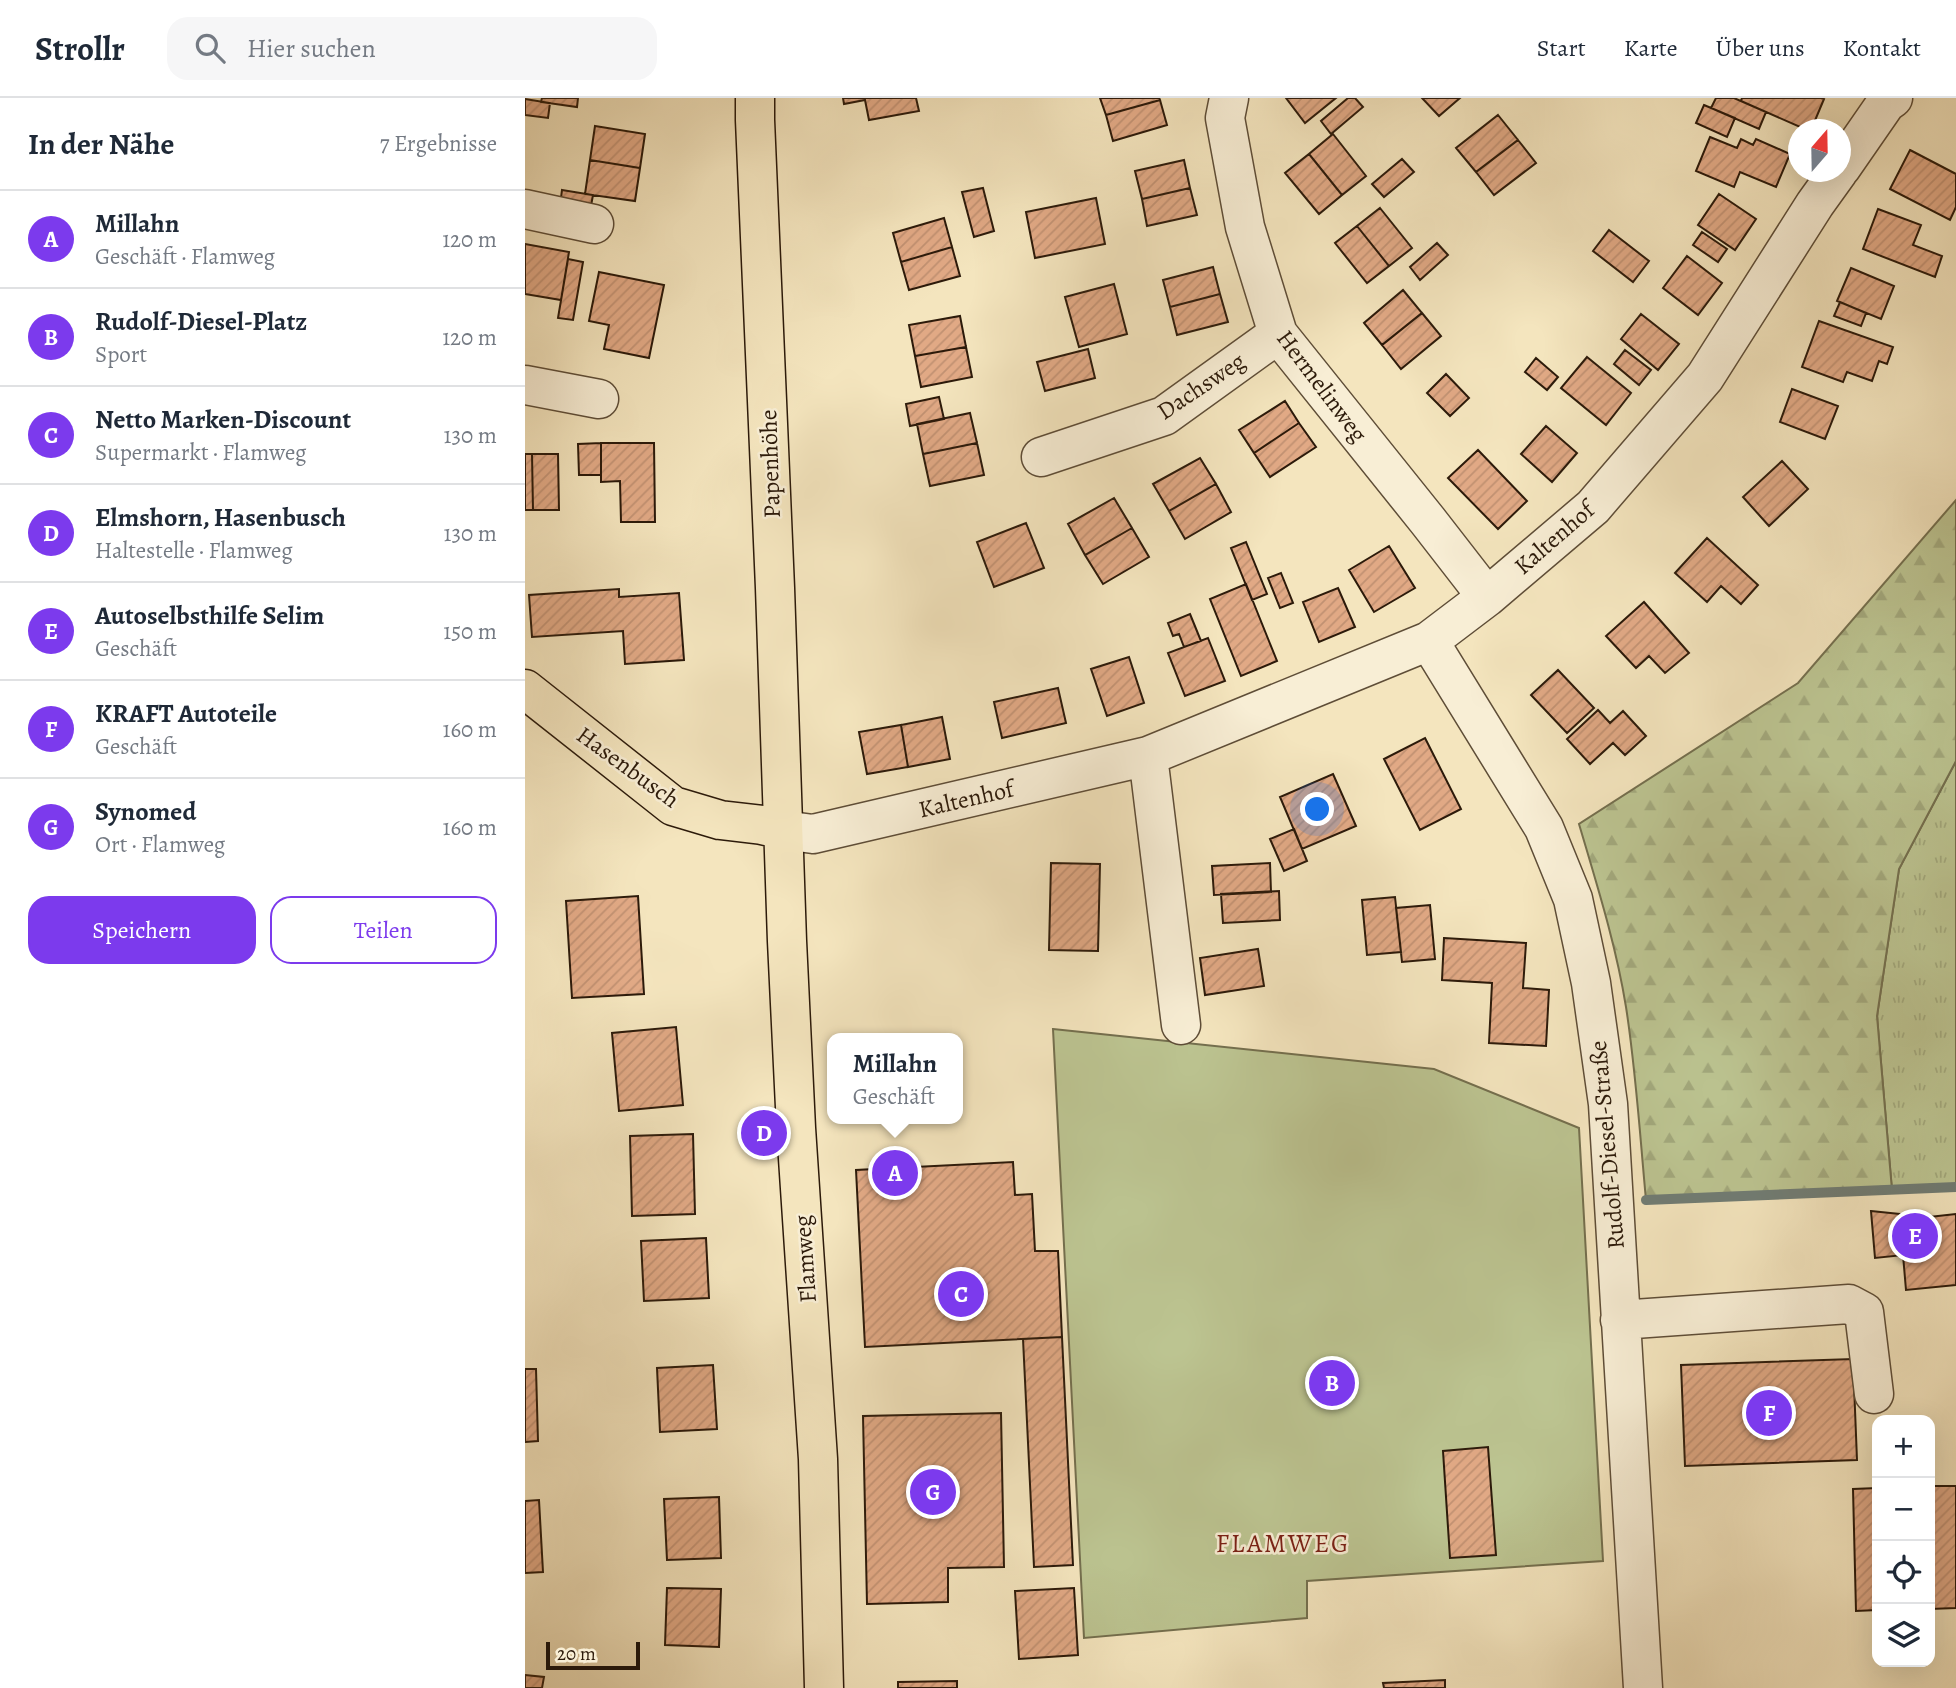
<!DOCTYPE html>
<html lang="de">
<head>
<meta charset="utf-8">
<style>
	:root { --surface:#fff; --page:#f6f6f7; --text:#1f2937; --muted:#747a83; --line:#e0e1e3; --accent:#7c3aed }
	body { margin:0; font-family:Alegreya,serif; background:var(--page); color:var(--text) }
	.controls { position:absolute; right:21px; bottom:21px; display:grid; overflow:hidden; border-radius:14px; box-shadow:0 7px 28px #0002 }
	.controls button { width:63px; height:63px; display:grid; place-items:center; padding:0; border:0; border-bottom:2px solid var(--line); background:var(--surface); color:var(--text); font:35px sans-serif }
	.compass { position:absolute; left:1263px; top:21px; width:63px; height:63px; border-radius:50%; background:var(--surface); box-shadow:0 7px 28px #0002; rotate:20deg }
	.scale { position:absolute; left:21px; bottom:18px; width:94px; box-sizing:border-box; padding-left:7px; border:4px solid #2c1a0a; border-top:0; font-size:19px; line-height:24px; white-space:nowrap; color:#2c1a0a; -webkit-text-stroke:5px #f8eed5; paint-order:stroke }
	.you { position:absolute; left:793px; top:712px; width:24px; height:24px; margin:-18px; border:5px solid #fff; border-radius:50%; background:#1a73e8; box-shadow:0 0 0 10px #1a73e833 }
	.badge { display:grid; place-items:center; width:46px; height:46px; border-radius:50%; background:var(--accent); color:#fff; font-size:23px; font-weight:700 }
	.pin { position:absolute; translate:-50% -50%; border:4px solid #fff; box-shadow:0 2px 7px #0006 }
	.popup { position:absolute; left:302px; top:935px; width:136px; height:91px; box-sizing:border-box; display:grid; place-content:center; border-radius:14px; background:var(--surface); filter:drop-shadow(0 2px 5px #0005); font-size:23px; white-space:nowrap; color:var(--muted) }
	.popup b { font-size:26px; color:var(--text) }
	.popup::after { content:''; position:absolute; left:50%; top:100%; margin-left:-14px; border:14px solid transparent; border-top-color:var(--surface) }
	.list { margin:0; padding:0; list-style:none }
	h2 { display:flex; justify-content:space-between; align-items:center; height:91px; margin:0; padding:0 28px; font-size:30px }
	h2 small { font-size:23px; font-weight:400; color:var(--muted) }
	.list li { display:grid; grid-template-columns:46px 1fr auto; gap:21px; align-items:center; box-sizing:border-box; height:98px; padding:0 28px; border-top:2px solid var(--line) }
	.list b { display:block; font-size:26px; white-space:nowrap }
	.list p { margin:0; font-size:23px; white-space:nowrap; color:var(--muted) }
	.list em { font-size:23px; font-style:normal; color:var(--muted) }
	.actions { display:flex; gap:14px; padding:21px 28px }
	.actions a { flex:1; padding:16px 0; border:2px solid var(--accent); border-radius:21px; text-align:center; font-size:24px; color:var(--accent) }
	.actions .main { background:var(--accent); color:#fff }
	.icon { flex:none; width:38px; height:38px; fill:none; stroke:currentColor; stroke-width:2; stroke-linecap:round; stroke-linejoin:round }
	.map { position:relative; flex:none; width:1431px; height:1590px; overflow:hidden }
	header { display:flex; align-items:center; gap:42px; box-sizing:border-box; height:98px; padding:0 35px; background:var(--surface); border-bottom:2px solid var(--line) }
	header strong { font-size:33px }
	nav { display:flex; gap:38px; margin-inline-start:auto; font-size:24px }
	.search { width:490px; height:63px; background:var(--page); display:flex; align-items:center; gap:18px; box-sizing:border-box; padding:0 24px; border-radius:21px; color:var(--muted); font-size:26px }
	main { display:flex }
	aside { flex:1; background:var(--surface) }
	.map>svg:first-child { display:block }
</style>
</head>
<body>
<header>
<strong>Strollr</strong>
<div class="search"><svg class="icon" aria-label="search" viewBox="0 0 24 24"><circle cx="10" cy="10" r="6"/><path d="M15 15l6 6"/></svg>Hier suchen</div>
<nav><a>Start</a><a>Karte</a><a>Über uns</a><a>Kontakt</a></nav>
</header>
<main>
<aside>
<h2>In der Nähe<small>7 Ergebnisse</small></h2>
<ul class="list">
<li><span class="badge">A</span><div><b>Millahn</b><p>Geschäft · Flamweg</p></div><em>120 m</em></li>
<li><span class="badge">B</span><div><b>Rudolf-Diesel-Platz</b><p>Sport</p></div><em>120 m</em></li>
<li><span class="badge">C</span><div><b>Netto Marken-Discount</b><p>Supermarkt · Flamweg</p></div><em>130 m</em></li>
<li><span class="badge">D</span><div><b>Elmshorn, Hasenbusch</b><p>Haltestelle · Flamweg</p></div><em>130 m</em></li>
<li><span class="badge">E</span><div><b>Autoselbsthilfe Selim</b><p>Geschäft</p></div><em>150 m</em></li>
<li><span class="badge">F</span><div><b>KRAFT Autoteile</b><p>Geschäft</p></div><em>160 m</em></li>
<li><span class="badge">G</span><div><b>Synomed</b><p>Ort · Flamweg</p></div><em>160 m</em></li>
</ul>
<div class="actions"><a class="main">Speichern</a><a>Teilen</a></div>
</aside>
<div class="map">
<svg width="1431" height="1590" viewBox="0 0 1431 1590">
	<defs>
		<pattern id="grass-tufts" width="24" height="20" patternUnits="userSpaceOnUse" patternTransform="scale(1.75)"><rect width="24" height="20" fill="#bcc491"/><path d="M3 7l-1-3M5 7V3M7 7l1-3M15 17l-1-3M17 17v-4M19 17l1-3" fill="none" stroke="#a2a87c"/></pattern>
		<pattern id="forest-firs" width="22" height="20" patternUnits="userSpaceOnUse" patternTransform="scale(1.75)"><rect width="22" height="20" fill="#bcc491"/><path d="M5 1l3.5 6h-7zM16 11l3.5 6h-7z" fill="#a2a87c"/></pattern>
		<pattern id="building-hatch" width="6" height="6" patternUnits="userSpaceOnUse" patternTransform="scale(1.75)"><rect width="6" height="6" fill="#e1a985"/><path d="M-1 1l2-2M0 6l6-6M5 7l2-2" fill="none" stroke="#c19172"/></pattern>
	</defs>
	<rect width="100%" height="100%" fill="#f4e5be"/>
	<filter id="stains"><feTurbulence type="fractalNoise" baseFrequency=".00286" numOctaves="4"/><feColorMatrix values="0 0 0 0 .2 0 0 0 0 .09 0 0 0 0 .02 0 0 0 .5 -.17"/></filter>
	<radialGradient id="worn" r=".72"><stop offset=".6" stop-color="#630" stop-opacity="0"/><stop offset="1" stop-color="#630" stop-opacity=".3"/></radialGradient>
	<path fill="url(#grass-tufts)" stroke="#746f4e" stroke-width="2" d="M1431,663v426l-64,3 -15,-174 22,-147z"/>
	<path fill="url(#forest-firs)" stroke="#746f4e" stroke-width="2" d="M1431,402v261l-57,108 -22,147 15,174 -246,10c-6,-64 -10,-129 -20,-193 -10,-62 -29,-122 -47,-183l219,-141z"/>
	<path fill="#bcc491" stroke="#746f4e" stroke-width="2" d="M528,931l381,40 145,59 24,433 -296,20v37l-223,20z"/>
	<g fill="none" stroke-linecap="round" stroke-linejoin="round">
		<path stroke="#707c74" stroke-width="10" d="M1121,1102l310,-13"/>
	</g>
	<path fill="url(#building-hatch)" stroke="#2c1a0a" stroke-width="2" d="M17,0h36l-1,9 -36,-5z
		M318,0h73l3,13 -50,9 -4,-20 -21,4z
		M575,0h59l1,2 -54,15z
		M761,0h50l-31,25z
		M823,0h7l8,9 -32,27 -10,-13z
		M897,0h38l-21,18z
		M1191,0h18l32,14 -7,17 -48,-21z
		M1217,0h79l3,1 -13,31h-4l-66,-29z
		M0,1l25,4 -2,15 -23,-3z
		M635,2l7,25 -54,16 -7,-26z
		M1179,7l31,13 -8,19 -31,-14z
		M973,17l20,25 -42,32 -20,-24z
		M70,28l50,8 -5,34 -50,-8z
		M808,36l33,42 -24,19 -33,-41z
		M1185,39l27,11 4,-9 12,6 3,-6 34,15 -14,33 -36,-15 -6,15 -38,-16z
		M993,42l18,23 -42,32 -18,-23z
		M1385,52l46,24v33l-6,13 -60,-31z
		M784,56l33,41 -23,19 -34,-41z
		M877,61l12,13 -30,25 -12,-13z
		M65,62l50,8 -5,33 -50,-7z
		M659,62l6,28 -48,11 -7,-28z
		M458,90l11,43 -20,6 -12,-45z
		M665,90l7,27 -50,11 -5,-27z
		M37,92l31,5 -3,16 -30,-5z
		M1194,96l37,25 -21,31 -37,-25z
		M571,100l9,46 -70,14 -9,-46z
		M855,110l32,40 -23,18 -32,-40z
		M1353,111l43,16 -8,20 29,11 -7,21 -72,-28z
		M419,120l8,29 -51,15 -8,-29z
		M832,128l32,40 -22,17 -32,-40z
		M1084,132l40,31 -16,21 -40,-31z
		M1177,134l25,17 -9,13 -25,-17z
		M912,145l11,12 -28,25 -10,-13z
		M0,146l44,8 -8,48 -36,-6z
		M427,149l8,29 -51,14 -8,-28z
		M1162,158l35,27 -24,32 -35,-27z
		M43,161l15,3 -10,58 -15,-2z
		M688,169l7,27 -50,13 -7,-27z
		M1326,170l43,18 -13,33 -44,-18z
		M74,174l65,13 -15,73 -45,-9 5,-24 -20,-4z
		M589,186l13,50 -48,13 -14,-50z
		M878,192l19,23 -40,32 -18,-22z
		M695,196l8,28 -51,13 -7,-28z
		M1315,204l26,11 -5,13 -27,-10z
		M897,215l19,23 -40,33 -19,-24z
		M1116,216l38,30 -21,26 -37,-31z
		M435,218l6,31 -51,9 -6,-31z
		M1294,223l74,26 -6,17 -8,-3 -7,20 -25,-9 -4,10 -41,-15z
		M441,249l6,30 -51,10 -6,-31z
		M563,251l7,29 -50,13 -8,-29z
		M1100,252l26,20 -12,15 -25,-21z
		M1062,259l44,36 -25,32 -45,-37z
		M1011,260l22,19 -11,13 -22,-18z
		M921,276l23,24 -19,18 -23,-23z
		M1267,291l46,17 -13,33 -45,-17z
		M414,299l5,22 -34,7 -4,-22z
		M760,303l14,22 -45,30 -15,-23z
		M445,315l7,30 -54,11 -6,-30z
		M774,325l17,24 -46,30 -16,-24z
		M1021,328l31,27 -25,29 -31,-28z
		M76,345v32h-22l-1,-31z
		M76,345h53l1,79h-34l-1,-41 -19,1z
		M452,345l7,32 -54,11 -7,-32z
		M953,352l49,51 -29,28 -50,-51z
		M0,356h7l1,56h-8z
		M7,356h26l1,56h-26z
		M675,360l16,26 -47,27 -16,-27z
		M1257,363l26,28 -39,37 -26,-29z
		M691,386l15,28 -46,27 -16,-28z
		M589,400l18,30 -47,27 -17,-31z
		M501,425l18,45 -50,19 -17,-45z
		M607,430l17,29 -46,27 -18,-29z
		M1182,440l51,47 -17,19 -20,-18 -14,16 -32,-29z
		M721,444l21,52 -15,6 -21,-52z
		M864,448l26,42 -41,24 -25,-42z
		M756,475l12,30 -13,5 -12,-30z
		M721,486l31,77 -36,15 -31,-77z
		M813,490l17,39 -36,15 -16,-40z
		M94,491v8l60,-4 5,67 -59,4 -2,-33 -91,6 -3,-42z
		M1119,504l45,51 -24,20 -16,-17 -13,12 -30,-32z
		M665,516l11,27 -17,6 -5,-13 -6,2 -5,-13z
		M683,540l17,43 -40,15 -17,-43z
		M604,559l15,46 -37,13 -16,-47z
		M1033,572l36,38 -27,25 -36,-38z
		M533,590l8,35 -64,15 -8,-36z
		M1073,612l12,13 13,-12 23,25 -21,19 -12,-12 -23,21 -23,-25z
		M417,619l8,42 -42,8 -7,-42z
		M376,627l7,42 -41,7 -8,-42z
		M900,640l36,71 -41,21 -36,-71z
		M808,676l23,52 -54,23 -22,-52z
		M769,731l13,32 -23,10 -14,-32z
		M526,765l49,1 -2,87 -49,-1z
		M745,765l1,29 -57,3 -2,-29z
		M754,793l1,29 -57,3 -2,-29z
		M113,798l6,98 -72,4 -6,-97z
		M870,799l6,55 -34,3 -5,-55z
		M905,807l5,54 -33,3 -6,-54z
		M919,840l82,5 -3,45 26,2 -3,56 -57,-3 3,-60 -50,-3z
		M733,851l6,37 -59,9 -5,-37z
		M151,929l7,78 -64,6 -7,-78z
		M168,1036l2,80 -63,2 -2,-80z
		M488,1064l2,33 17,-1 3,57h23l4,86 -197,10 -9,-177z
		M1346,1113l58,6 27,-3v71l-50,5 -3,-35 -28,3z
		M181,1140l3,60 -65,3 -3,-60z
		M537,1239l11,228 -39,2 -11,-228z
		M1328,1261l4,101 -172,6 -4,-101z
		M188,1267l4,64 -57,3 -3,-64z
		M0,1271h11l2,72 -13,1z
		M476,1315l3,154 -56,1v34l-81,2 -4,-188z
		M963,1349l8,108 -46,3 -7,-107z
		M1405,1388h26v122l-26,1z
		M1352,1390v122l-21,1 -3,-122z
		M194,1399l2,61 -54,2 -3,-61z
		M14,1402l4,72 -18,1v-72z
		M142,1490l54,1 -2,58 -54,-2z
		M549,1490l4,67 -59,4 -4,-68z
		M0,1577l19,2 -2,11h-17z
		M920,1582v8h-61l-1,-5z
		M432,1583v7h-59v-6z"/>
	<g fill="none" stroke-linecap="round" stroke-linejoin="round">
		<defs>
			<path id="minor" d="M704,0l-4,20 20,109 33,107 150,187 59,76
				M1316,70l45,-65 7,-5
				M0,111l69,15
				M0,287l74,14
				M516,359l123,-41 114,-82
				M904,543l115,187 29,71 18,84 17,121 35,584
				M623,658l33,269
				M258,732l30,4 335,-78 281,-115 58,-44 106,-90 112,-130 110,-173 23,-32
				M1095,1222l229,-16 15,8 10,82"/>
			<path id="major" d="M230,0v22l20,468 12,353 9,187 22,331 6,229
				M0,591l148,117 47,14 42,5 21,5"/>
		</defs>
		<use href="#minor" stroke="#5e4d37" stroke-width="41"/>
		<use href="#major" stroke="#2c1a0a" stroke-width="41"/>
		<use href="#minor" stroke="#f8eed5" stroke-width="38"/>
		<use href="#major" stroke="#f4e5be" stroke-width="38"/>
	</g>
	<g text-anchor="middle" stroke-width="5" stroke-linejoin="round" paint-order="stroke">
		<g font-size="24" fill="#2c1a0a" stroke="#f8eed5">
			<text transform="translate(676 288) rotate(-34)" y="8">Dachsweg</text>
			<text transform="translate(797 288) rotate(53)" y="8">Hermelinweg</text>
			<text transform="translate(245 366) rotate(-92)" y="8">Papenhöhe</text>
			<text transform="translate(1029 440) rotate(-41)" y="8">Kaltenhof</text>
			<text transform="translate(103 669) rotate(36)" y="8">Hasenbusch</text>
			<text transform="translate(441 701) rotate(-13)" y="8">Kaltenhof</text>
			<text transform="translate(1082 1047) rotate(-95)" y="8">Rudolf-Diesel-Straße</text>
			<text transform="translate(280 1161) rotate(-94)" y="8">Flamweg</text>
		</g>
		<g font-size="26" letter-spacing="2" fill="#7a1f14" stroke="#f8eed5">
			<text x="758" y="1454">FLAMWEG</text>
		</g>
	</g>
	<rect width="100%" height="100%" filter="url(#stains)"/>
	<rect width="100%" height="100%" fill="url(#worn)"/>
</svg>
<div class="controls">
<button>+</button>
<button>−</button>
<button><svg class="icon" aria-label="locate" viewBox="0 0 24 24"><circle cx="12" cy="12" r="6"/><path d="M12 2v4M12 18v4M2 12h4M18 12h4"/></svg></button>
<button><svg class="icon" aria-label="layers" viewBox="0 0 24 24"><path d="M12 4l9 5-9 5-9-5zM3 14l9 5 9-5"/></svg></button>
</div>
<svg class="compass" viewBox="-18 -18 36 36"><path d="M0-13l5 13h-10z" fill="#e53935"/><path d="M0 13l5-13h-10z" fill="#747a83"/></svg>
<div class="scale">20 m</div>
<div class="you"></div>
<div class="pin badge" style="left:370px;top:1075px">A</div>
<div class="popup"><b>Millahn</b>Geschäft</div>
<div class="pin badge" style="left:807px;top:1285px">B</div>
<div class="pin badge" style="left:436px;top:1196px">C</div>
<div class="pin badge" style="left:239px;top:1035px">D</div>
<div class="pin badge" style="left:1390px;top:1138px">E</div>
<div class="pin badge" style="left:1244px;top:1315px">F</div>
<div class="pin badge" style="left:408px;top:1394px">G</div>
</div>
</main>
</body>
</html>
